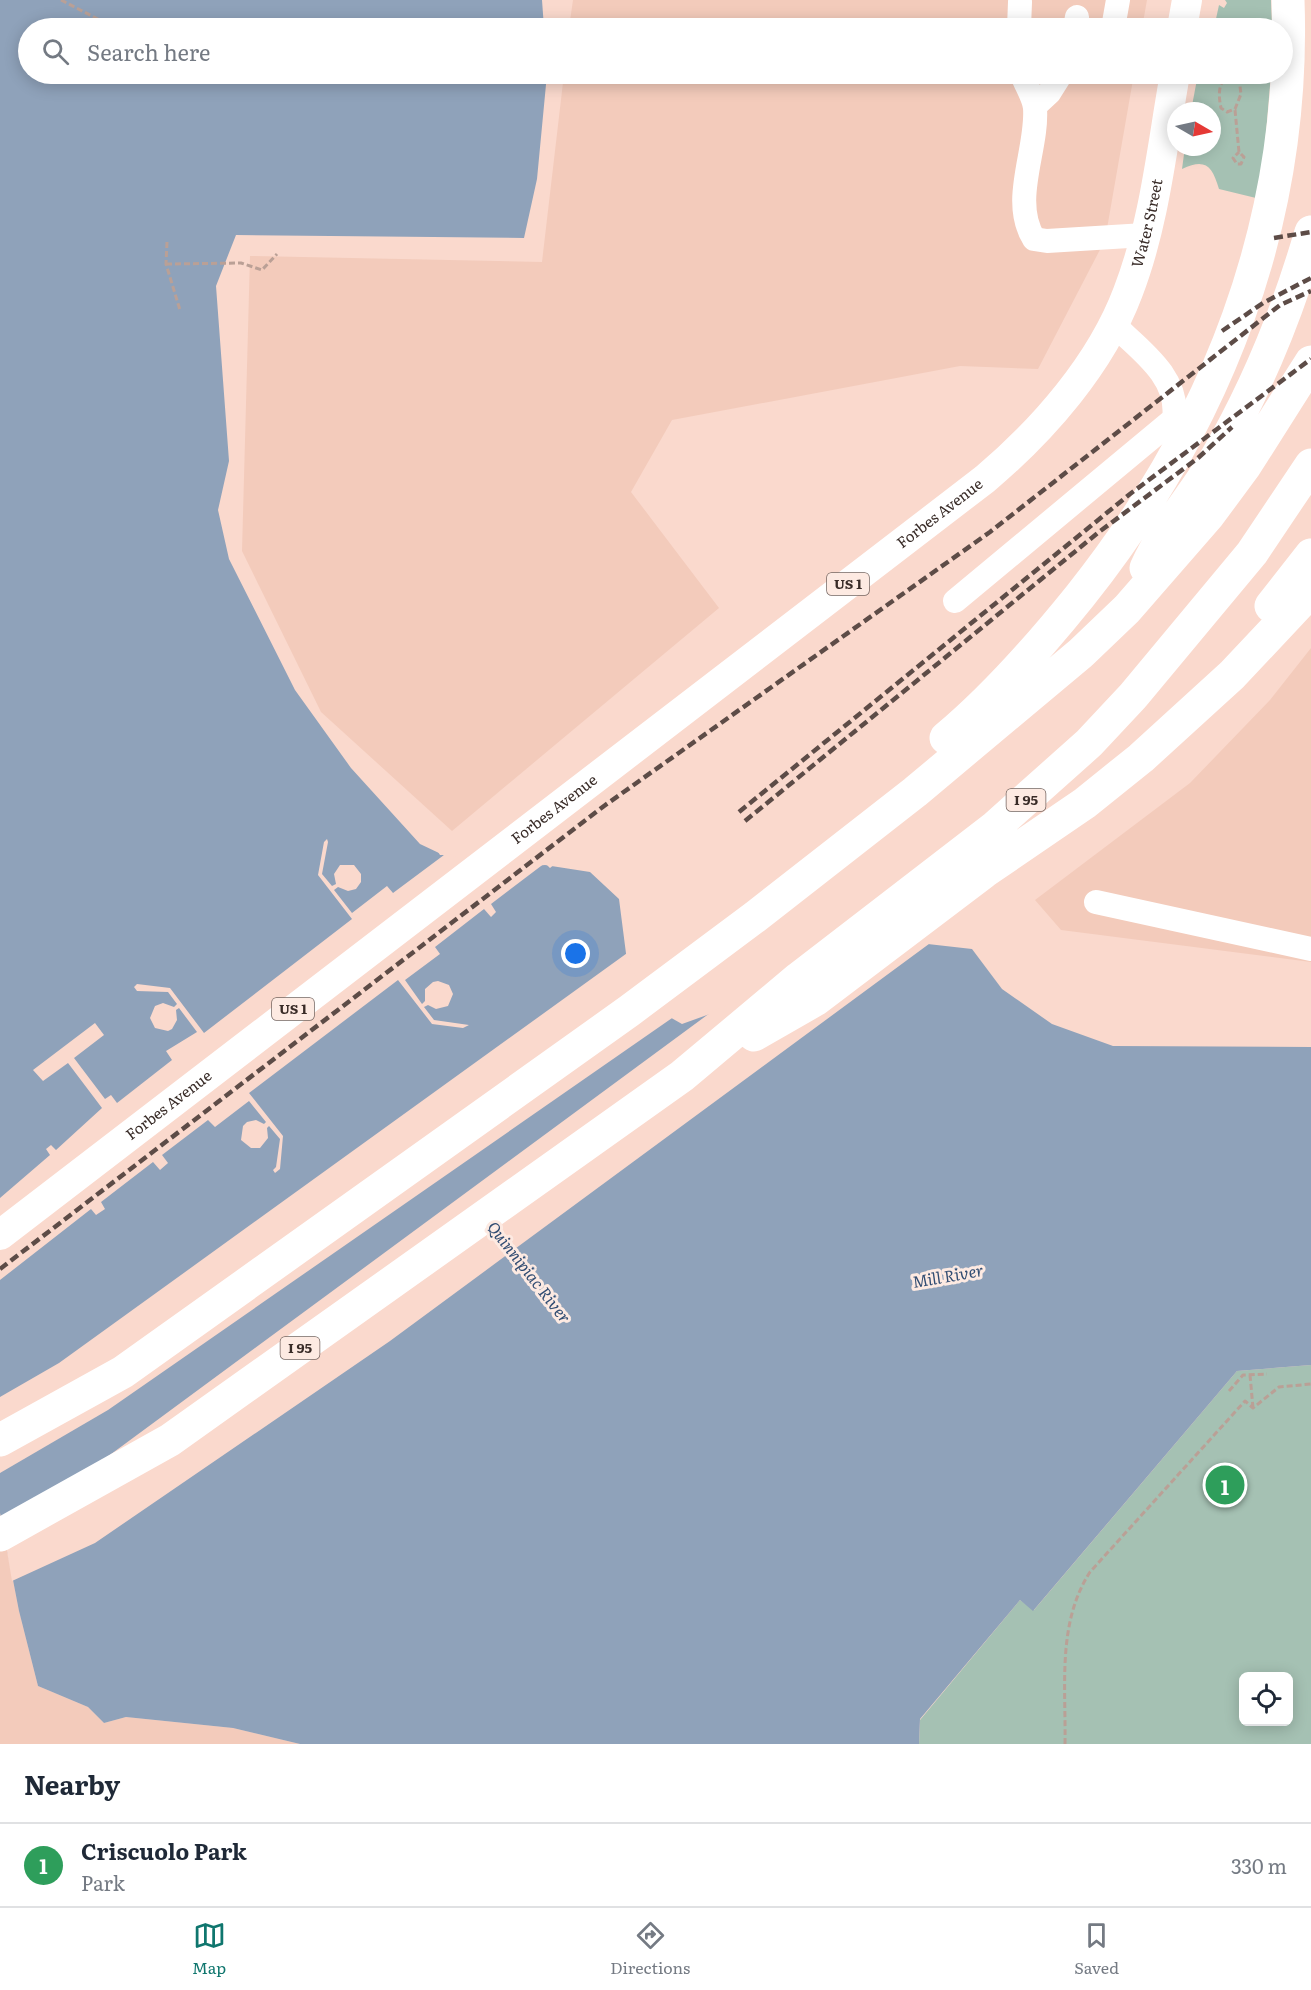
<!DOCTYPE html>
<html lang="en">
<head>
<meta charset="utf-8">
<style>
	:root { --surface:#fff; --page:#f2f2f3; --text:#1f2937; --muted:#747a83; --line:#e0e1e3; --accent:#0f766e }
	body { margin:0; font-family:Literata,serif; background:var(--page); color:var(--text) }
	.controls { position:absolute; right:18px; bottom:18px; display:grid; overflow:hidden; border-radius:9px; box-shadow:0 3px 15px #0003 }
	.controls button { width:54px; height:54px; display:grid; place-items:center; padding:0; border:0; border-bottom:2px solid var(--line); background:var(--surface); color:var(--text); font:30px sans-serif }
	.compass { position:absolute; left:1167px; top:102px; width:54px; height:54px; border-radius:50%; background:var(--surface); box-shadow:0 3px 15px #0003; rotate:99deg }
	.you { position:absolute; left:576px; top:954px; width:21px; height:21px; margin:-15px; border:4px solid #fff; border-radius:50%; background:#1a73e8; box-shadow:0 0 0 9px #1a73e833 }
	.badge { display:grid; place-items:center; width:39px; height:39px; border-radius:50%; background:var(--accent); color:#fff; font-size:20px; font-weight:700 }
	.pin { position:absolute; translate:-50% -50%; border:3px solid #fff; box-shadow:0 2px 6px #0006 }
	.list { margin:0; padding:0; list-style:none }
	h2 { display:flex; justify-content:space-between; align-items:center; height:78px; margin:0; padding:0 24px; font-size:26px }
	h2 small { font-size:20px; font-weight:400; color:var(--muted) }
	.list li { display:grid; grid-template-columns:39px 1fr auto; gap:18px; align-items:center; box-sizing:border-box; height:84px; padding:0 24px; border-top:2px solid var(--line) }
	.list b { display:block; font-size:22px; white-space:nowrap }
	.list p { margin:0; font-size:20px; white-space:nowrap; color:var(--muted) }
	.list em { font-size:20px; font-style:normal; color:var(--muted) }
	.icon { flex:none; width:33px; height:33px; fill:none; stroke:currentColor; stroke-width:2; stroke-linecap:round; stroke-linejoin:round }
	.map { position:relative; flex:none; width:1311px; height:1744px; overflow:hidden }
	.search { position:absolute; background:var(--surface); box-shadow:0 3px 15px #0003; left:18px; right:18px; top:18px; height:66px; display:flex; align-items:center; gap:15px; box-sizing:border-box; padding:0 21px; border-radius:33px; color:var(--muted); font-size:22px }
	.sheet { height:162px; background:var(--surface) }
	nav { display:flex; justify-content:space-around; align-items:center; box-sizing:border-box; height:84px; border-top:2px solid var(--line); background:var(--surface); font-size:16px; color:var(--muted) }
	nav a { display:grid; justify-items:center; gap:3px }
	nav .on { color:var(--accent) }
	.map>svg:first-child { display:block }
</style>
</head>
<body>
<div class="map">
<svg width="1311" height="1744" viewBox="0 0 1311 1744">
	<rect width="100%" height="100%" fill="#fad9cd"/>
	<path fill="#f3cbbb" d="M573,0h574l-5,28h-573z
		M564,74h570l-29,166 -67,129 -78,-3 -288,54 -41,72 88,116 -267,223 -131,-119 -79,-161 8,-295 292,6z
		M1311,648v314l-250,-32 -26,-30 155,-117 80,-83z
		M0,1513l19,98 19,75 50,21 16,16 22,-6 107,11 67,16h-300z"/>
	<path fill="#a5c1b3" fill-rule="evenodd" d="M1225,0h46l1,28h-58l5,-23 5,3 3,-5z
		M1198,74h73l-7,82 -8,42 -37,-9c-7,-24 -14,-31 -37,-20l3,-22h27v-36h-21z
		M1311,1365v379h-392l1,-24 100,-120 14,10 203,-239zM1244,1676h44v46h-44z"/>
	<path fill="#8fa2ba" d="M0,0h542l2,28h-516v46h519l-10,105 -13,59 -288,-3 -20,51 13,175 -11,49 11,49 66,131 56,78 69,76 57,27 68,-6 45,7 29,27 9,70 24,38 30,17 228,-82 62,7 30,40 50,35 61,22 198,1v318l-74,6 -204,240 -13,-11 -100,119 -1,25h-619l-67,-16 -107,-11 -22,6 -16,-16 -50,-21 -19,-75 -19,-98z"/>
	<path fill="#fad9cd" d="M327,839l1,3 -6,32 10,12 4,-2 -2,-10 6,-9h14l7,9v8l-5,7 -8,2 -10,-4 -4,3 18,23 35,-27 6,7 51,-38h-4l-5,-8 43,21 66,-6 11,2 -5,4 -5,-5 -54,41 5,8 -5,5 -7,-8 -49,38 5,7 -35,26 17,24 3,-3v-12l8,-7 5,-1 11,4 4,9 -5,12 -12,3 -8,-4 -4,2 10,13 35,5 -6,3 -31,-4 -34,-44 -149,113 34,43 -3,33 -5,4 -2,-3 3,-3 4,-28 -11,-13 -2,2 1,10 -8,10h-9l-10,-8 2,-14 4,-4 9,-2 8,4 2,-2 -17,-21 -34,26 -7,-7 -46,35 6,8 -8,7 -7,-8 -52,40 4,7 -9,6 -5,-6 -91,71v-82l50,-43 -4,-6 5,-4 5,5 46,-42 -34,-45 -25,18 -10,-11 62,-47 9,12 -30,23 31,41 6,-4 6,8 55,-43 -6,-9 31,-19 -18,-24 -3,2 1,10 -5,9 -4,2 -13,-3 -5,-10 5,-12 8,-3 11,4 3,-3 -9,-12 -31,-1 -3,-4 3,-3 33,4 34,45 148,-114 -34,-44 6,-33z
		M909,939l24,2 -543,400 -295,202 -83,38 -8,-48 710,-523z
		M630,951l1,17 23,36 21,12 -567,394 -108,63v-76l59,-34z"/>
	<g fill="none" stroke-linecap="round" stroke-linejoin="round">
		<path stroke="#baa096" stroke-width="3" stroke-dasharray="6 3" stroke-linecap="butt" d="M61,0l54,28
			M1231,74c-13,6 -13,20 -10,34l6,4 8,-3 6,-15 -2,-15 -6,-5
			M1235,110l4,42 5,5 -3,7h-4l-4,-6 6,-6
			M167,242l-1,22 14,46
			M166,264l75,-1 21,7 15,-16
			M1250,1375l3,33
			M1229,1391l14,-16 24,-1
			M1065,1744c1,-58 -8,-121 25,-172l155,-171 8,7 26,-21 32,-3"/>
		<path stroke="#fff" stroke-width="24" d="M1019,28l1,-26
			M1075,28l2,-11
			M1113,28l5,-28
			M1022,74c3,10 12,23 13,34 3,42 -25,92 -1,131l13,2 98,-6
			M1035,106l14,-13 12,-19
			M955,601l219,-182c6,-42 -34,-69 -61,-95
			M1096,902l215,47"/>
		<g stroke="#fff" stroke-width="30">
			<path d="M1182,28l5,-28"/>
			<path id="s1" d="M0,1235l985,-756c58,-49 116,-115 143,-187 27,-70 34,-146 47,-218"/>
		</g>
		<path stroke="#fff" stroke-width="33" d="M1146,568c18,-40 47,-71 69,-108 42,-72 73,-148 96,-228
			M1271,606l40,-51
			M946,738c50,-42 93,-91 134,-142 137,-172 216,-374 208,-596
			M754,1035l61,-35 169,-128 101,-69 56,-45 91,-83 79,-84
			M0,1440l123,-68 506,-361 126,-94 160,-125 166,-139 46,-44 81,-93 37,-50 66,-104
			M0,1535l170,-95 415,-295 97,-69 117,-98 196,-151 94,-84 44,-47 119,-143 59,-88"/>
		<path stroke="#5d4c47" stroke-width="4.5" stroke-dasharray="9 4.5" stroke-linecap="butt" d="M1274,238l37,-6
			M1222,331l41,-28 48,-25
			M739,812l391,-318 181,-135
			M745,821l354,-289 99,-74 34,-31
			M0,1269l604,-463 386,-274 290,-227 31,-14"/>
	</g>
	<g text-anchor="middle" stroke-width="6" stroke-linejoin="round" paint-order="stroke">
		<g fill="#fdeae2" stroke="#746560" stroke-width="1.5">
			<rect x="827" y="573" width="42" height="22" rx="4.5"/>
			<rect x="1006.5" y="789" width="39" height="22" rx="4.5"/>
			<rect x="272" y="998" width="42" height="22" rx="4.5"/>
			<rect x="280.5" y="1337" width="39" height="22" rx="4.5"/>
		</g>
		<g font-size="14" font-weight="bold" fill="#392c28">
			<text x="848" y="589">US 1</text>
			<text x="1026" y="805">I 95</text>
			<text x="293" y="1014">US 1</text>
			<text x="300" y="1353">I 95</text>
		</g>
		<g font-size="15" fill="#392c28" stroke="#fdeae2">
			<text dy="5" stroke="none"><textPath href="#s1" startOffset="1551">Water Street</textPath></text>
			<text dy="5" stroke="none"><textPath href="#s1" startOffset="1185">Forbes Avenue</textPath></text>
			<text dy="5" stroke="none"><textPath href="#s1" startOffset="699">Forbes Avenue</textPath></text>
			<text dy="5" stroke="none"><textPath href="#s1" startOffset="213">Forbes Avenue</textPath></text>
		</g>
		<g font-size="16" font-style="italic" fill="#304c72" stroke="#fdeae2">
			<text transform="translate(529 1272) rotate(52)" y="6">Quinnipiac River</text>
			<text transform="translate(948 1276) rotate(-10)" y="6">Mill River</text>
		</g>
	</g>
</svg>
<div class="controls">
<button><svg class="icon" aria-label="locate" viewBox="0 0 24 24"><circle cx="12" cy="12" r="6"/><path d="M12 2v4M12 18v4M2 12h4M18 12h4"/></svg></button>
</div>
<svg class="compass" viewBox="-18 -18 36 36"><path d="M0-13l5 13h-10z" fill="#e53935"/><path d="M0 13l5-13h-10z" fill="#747a83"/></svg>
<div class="you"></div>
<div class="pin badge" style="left:1225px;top:1485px;background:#2e9e5b">1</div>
<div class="search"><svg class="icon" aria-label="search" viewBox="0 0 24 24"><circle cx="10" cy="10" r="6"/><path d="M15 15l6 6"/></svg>Search here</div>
</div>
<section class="sheet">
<h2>Nearby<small></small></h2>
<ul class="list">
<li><span class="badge" style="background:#2e9e5b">1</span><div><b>Criscuolo Park</b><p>Park</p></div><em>330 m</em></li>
</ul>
</section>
<nav>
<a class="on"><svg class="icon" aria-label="map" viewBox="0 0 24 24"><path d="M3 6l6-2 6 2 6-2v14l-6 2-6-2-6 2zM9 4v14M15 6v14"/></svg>Map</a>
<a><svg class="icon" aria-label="directions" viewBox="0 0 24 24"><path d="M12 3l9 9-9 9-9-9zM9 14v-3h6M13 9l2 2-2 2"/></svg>Directions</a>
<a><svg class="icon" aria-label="saved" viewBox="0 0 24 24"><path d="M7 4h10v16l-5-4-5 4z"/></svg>Saved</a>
</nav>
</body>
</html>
